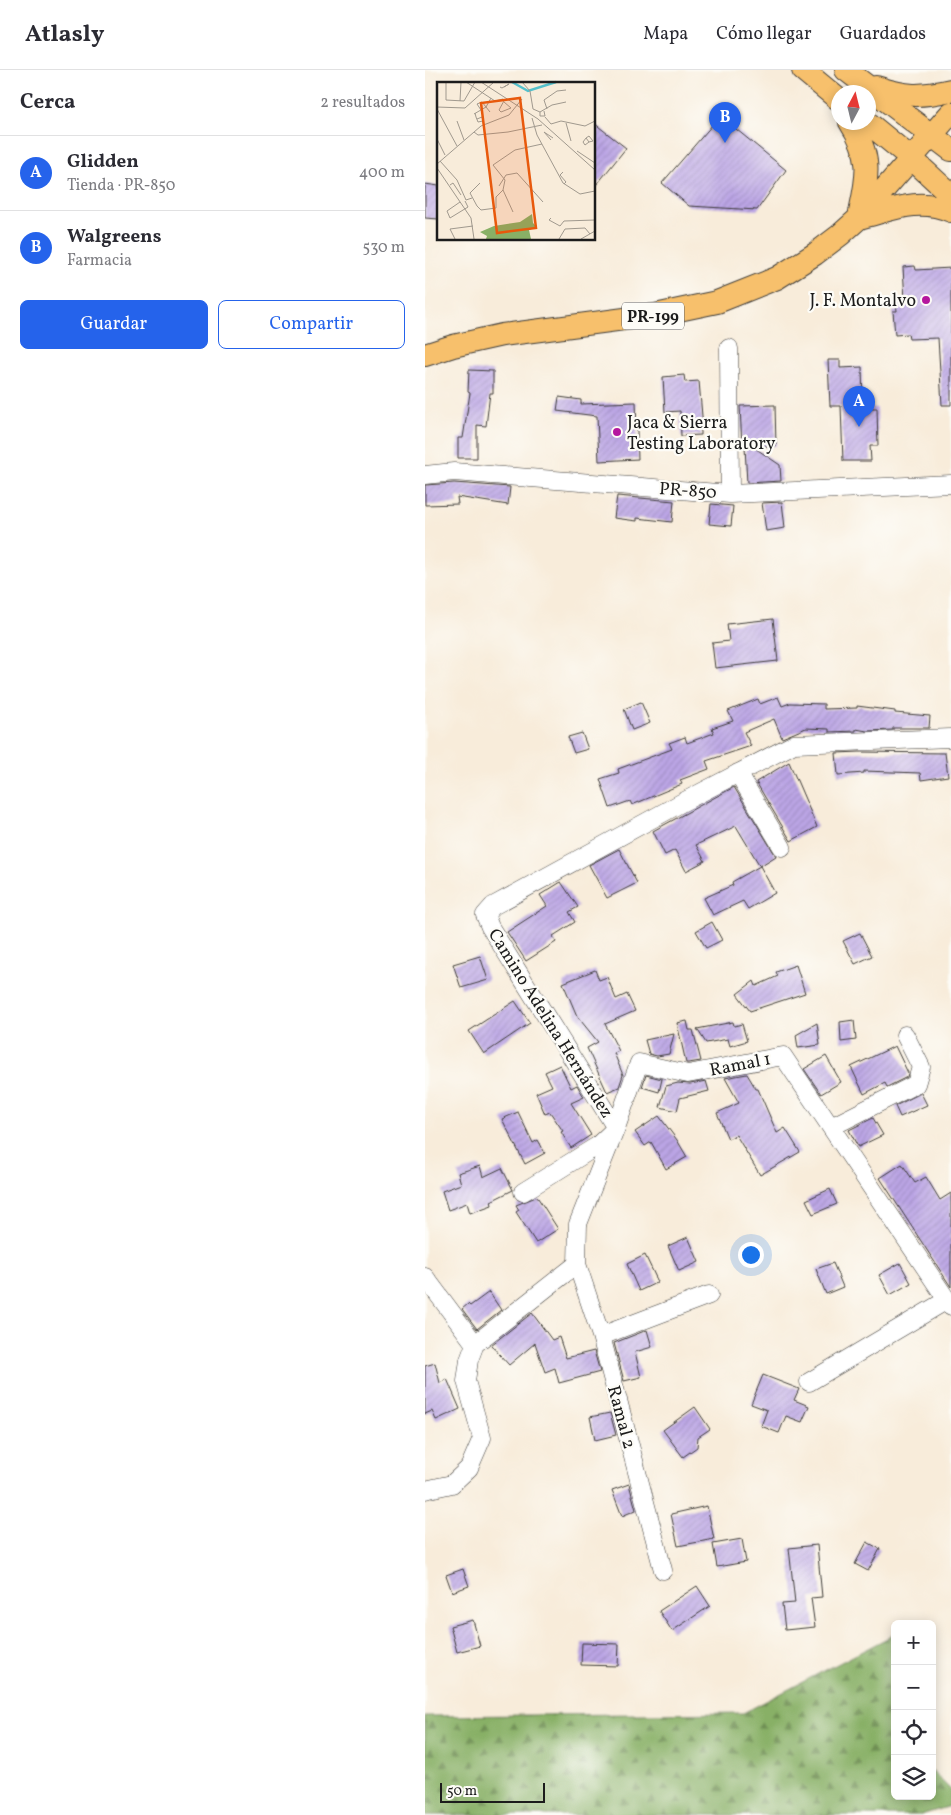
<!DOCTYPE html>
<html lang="es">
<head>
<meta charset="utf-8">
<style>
	:root { --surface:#fff; --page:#f2f2f3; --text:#2b2b33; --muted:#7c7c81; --line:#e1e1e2; --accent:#2563eb }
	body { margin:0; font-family:Vollkorn,serif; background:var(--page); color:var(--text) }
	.controls { position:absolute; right:15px; bottom:15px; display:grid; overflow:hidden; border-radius:8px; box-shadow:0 2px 12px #0003 }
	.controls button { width:45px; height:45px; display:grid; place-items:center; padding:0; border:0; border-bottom:1px solid var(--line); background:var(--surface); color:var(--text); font:25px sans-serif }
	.compass { position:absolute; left:406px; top:15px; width:45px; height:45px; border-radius:50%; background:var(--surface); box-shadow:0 2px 12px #0003; rotate:7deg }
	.scale { position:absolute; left:15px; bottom:12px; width:105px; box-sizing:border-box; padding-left:5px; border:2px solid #1c1c1c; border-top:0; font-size:14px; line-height:18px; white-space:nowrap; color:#1c1c1c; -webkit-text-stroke:4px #fdfcf7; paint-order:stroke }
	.you { position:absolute; left:325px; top:1184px; width:18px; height:18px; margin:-12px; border:4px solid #fff; border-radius:50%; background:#1a73e8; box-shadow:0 0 0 8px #1a73e833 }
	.badge { display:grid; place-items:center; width:32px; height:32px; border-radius:50%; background:var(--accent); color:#fff; font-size:16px; font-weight:700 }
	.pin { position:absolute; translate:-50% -41px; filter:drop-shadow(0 1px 2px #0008) }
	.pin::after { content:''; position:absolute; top:26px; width:18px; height:15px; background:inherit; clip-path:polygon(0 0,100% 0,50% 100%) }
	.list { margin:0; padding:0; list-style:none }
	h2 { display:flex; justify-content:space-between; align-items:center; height:65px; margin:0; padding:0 20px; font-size:21px }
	h2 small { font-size:16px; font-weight:400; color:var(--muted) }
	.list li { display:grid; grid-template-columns:32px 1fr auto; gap:15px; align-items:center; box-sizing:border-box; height:75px; padding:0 20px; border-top:1px solid var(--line) }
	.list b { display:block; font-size:19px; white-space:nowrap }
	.list p { margin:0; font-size:16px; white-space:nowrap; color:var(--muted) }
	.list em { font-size:16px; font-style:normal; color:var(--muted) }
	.actions { display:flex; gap:10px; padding:15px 20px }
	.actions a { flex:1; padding:11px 0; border:1px solid var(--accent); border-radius:8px; text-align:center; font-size:18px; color:var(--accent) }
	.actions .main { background:var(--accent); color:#fff }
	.icon { flex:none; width:28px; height:28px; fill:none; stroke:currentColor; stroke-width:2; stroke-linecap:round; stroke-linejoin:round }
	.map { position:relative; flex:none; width:526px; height:1745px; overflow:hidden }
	header { display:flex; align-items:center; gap:30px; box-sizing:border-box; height:70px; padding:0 25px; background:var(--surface); border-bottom:1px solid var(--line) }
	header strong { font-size:24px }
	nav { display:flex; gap:28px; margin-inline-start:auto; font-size:18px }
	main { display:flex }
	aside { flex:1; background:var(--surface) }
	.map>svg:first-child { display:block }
</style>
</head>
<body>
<header>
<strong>Atlasly</strong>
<nav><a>Mapa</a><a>Cómo llegar</a><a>Guardados</a></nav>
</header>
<main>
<aside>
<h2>Cerca<small>2 resultados</small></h2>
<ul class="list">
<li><span class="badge">A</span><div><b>Glidden</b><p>Tienda · PR-850</p></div><em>400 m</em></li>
<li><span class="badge">B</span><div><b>Walgreens</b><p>Farmacia</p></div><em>530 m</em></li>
</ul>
<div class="actions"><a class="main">Guardar</a><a>Compartir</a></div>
</aside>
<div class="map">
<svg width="526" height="1745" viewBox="0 0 526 1745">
	<defs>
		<pattern id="forest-firs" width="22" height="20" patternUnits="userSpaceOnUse" patternTransform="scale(1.25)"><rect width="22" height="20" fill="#88b066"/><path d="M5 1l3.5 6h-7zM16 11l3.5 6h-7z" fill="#6e8e53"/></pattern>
		<pattern id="building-hatch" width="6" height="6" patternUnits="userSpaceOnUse" patternTransform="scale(1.25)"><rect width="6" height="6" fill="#bba5e5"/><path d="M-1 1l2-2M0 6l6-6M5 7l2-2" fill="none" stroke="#a08dc4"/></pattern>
	</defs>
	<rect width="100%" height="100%" fill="#fdfcf7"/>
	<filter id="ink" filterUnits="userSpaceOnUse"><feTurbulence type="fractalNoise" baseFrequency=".02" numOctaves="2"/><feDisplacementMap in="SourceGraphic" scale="10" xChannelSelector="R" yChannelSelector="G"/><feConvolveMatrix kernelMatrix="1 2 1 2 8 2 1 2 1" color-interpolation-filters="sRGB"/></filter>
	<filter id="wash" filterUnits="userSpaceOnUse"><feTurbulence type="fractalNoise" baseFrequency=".0096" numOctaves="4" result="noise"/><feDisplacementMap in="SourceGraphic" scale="20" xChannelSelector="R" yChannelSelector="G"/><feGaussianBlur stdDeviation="1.12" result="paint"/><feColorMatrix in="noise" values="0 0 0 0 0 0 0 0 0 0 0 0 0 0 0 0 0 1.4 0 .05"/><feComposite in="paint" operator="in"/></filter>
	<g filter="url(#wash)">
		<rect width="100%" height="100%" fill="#f8ecda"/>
		<path fill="url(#forest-firs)" stroke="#526641" d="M470,1564v162h37v-25l19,19v16l-30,9h-496v-99l318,-3z"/>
		<g id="blocks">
			<path fill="url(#building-hatch)" d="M295,46l66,54 -29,40 -68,-4 -27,-23z
				M169,53l32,25 -32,40z
				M0,114l14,2v33l-14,-1z
				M490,196l1,4 35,-2v137h-9l-4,-67 -29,1 -1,-5 -13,1 -2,-24h4l-1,-10 9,-1 -2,-33z
				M403,290h12v8l22,-1 1,41h14l1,38h-8l1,15h-28l-2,-55h-11z
				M44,300l24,1v22h-3l-4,33 -9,-1v33h-19v-20h5l7,-45 -2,-1z
				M259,305l1,7 14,-1 4,47h-2v7l-20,1 -1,-25 -15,1 -2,-35z
				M134,327l22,3v4l55,-2 2,57 -39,2 -2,-45 -40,-5z
				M350,335l1,41h-24l28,19 1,16 -34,2 -2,-36h-3l-2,-41z
				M29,413l56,4 -2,18 -51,-8 1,7 -33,1v-20z
				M192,426l57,5 -2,21 -35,-4v3l-23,-3z
				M357,432l3,26 -19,3 -4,-28z
				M286,434l22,2 -2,20 -22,-2z
				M348,549l5,42 -63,7 -3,-25 17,-2 -2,-17z
				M353,627l4,9 8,-3 34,1v5l33,-1v-2l38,5v2l35,3 -1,12h-36v2l-26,1 -11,-2v2l-27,1v-3l-23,-1 -24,10 -8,-19 -30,13 7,14 -45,15 3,8 -29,11 2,4 -50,21 -2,-4 -20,7 -10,-29 19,-6 -1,-4 54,-20 -3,-6 16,-6 2,6 27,-10 -2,-5 21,-7 -5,-10 30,-12 2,5z
				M216,632l9,21 -18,7 -8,-21z
				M157,663l6,16 -14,4 -6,-16z
				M435,682l85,1 3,23 -27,4 -1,-7 -56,-2v2l-26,2 -2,-22z
				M364,692l28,65 -26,14 -35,-59z
				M309,717l42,69 -16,10 -24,-40 -40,19 9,16 -19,10 -11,-21 -10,5 -12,-24z
				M194,779l18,34 -30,15 -18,-33z
				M335,796l15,27 -27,16 -5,-8 -30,14 -9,-17 29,-13 -1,-3z
				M136,812l17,25 -9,5 6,10 -22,14 3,6 -30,19 -19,-29 40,-26 -7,-11z
				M287,852l10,18 -16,8 -10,-17z
				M435,863l12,23 -17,8 -12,-23z
				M55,886l8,24 -27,8 -8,-24z
				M371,895l9,28 -55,18 -13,-17 17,-13 2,5 22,-10 -2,-4z
				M170,900l4,10 8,-3 9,22 11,-5 8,17 -30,13 14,27 -5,2 9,22 -4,12 -12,5 -20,-44 11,-6 -21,-26 -14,-33z
				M90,931l15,22 -46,31 -15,-23z
				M429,950l2,20 -15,2 -1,-20z
				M262,951l2,9h4l8,31 -13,2h-2l-9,-40z
				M308,952l1,4 8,-2 5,17 -17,5 -2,-7 -22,4 -9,-14z
				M392,953l3,22 -22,3 -2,-13z
				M249,964l-5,20 -12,2 -8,-2 -4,-14z
				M470,976l13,27 -1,4 -20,10 -2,-4 -21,11 -13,-27z
				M401,986l15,26 -20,12 -17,-25z
				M135,995l11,23 6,-3 7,12 -13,6 20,32 -20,13 -10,-16 2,-1 -13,-19 -5,2 -9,-21 16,-7 -7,-14z
				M322,1004l9,15h2l19,44 8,-5 15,24 -40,23 -24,-40 -8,4 -11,-26 22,-10 -14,-25z
				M221,1005l16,4 -3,13 -17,-5z
				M281,1011l3,10 -29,7 -3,13 -17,-4 6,-21 12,-3 12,1z
				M496,1023l6,12 -27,12 -5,-11z
				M93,1042l15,31 5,-3 7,13 -20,11 -23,-45z
				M234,1046l18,24 10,17 -21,12 -15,-27 -6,4 -10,-14z
				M448,1048l10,17 -25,12 -9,-17z
				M477,1094l13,19 11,-6 14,23 11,-7v94l-71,-109z
				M55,1096l3,11 19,-9 11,22 -22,11 1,4 -22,8 -3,-10 -19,7 -6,-19 19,-7 -3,-11z
				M405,1119l7,15 -24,10 -7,-14z
				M111,1127l2,1 20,31 -22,14 -20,-31 3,-2 -3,-5z
				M263,1167l11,25 -20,9 -11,-25z
				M220,1185l13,27 -19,9 -12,-27z
				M408,1193l10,24 -17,7 -10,-25z
				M475,1193l11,20 -21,12 -11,-20z
				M64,1222l12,18 -24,19 -15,-20 6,-5 2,2z
				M107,1243l20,27 7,-3 7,21 28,-7 6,21 -41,11 -4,-15 -10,4 -10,-29 -26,22 -18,-20z
				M222,1260l5,17 -17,5 6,25 -17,4 -10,-38z
				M10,1293l5,20 7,-4 13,30 -24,11 -4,-9 -7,3v-48z
				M338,1305l36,14 -5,11 15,6 -7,16 -16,-6 -7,17 -18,-7 6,-16 -16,-6z
				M270,1337l15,22 -12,8 -1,10 -14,10 -20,-27z
				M185,1343l6,22 -21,5 -5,-23z
				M204,1414l7,26 -14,6 -10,-26z
				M282,1436l7,33 -36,7 -7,-32z
				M317,1469l4,23 -29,5 -4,-23z
				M442,1472l13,7 -12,22 -13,-7z
				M392,1475l5,52 -11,1 4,29 -30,3 -3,-26 13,-1 -6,-55z
				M38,1499l6,17 -17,6 -6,-17z
				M272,1516l13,20 -38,25 -13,-20z
				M48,1550l7,26 -23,6 -7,-26z
				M157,1573l37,1 -1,22 -37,-1z"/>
		</g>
	</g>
	<g filter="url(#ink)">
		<use href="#blocks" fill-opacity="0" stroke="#3d3b38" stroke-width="1"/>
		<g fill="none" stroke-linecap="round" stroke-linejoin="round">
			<defs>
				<path id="minor" d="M304,278l1,146
					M0,405l29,-3 276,22 221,-10
					M313,703l44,74
					M406,1057l85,-43 5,-17 -16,-32
					M98,1122l74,-46 19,-18 23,-65 49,11 95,-18 168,250
					M152,1194l24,72 62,234
					M0,1207l50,67
					M176,1266l108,-41
					M384,1312l138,-82
					M0,1420l27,-6 17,-16 13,-30 -16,-57 3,-21 6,-16 102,-80 1,-40 38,-96 -126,-201 -5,-12 8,-9 188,-103 113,-59 157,-6"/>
				<path id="major" d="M378,0l35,29
					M421,0l105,80
					M451,17c31,10 44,10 75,3
					M425,52c24,37 17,56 9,95
					M442,52l44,36 40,37
					M434,148c33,-8 59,-21 92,-7
					M0,285l28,-9 49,-11 153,-20 62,-13 60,-24 38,-24 25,-19 19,-17 92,-105"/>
			</defs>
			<use href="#minor" stroke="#3d3b38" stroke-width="19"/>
			<use href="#major" stroke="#3d3b38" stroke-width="24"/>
			<use href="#minor" stroke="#fff" stroke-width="18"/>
			<use href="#major" stroke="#f7c06c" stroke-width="22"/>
		</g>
	</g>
	<g fill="#b5179e" stroke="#fdfcf7" stroke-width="2">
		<circle cx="501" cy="230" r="5"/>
		<circle cx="192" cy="362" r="5"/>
	</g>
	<g text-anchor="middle" stroke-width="4.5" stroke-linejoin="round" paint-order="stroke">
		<rect fill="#fdfcf7" stroke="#605f5e" stroke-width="1" x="197" y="232.5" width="62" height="27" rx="4"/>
		<g font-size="16" font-weight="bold" fill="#1c1c1c">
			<text x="228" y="252">PR-199</text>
		</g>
		<g font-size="18" fill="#1c1c1c" stroke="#fdfcf7" text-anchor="end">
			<text x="491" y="236">J. F. Montalvo</text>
			<text x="202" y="358" text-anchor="start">Jaca &amp; Sierra<tspan x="202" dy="21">Testing Laboratory</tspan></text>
		</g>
		<g font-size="18" fill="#1c1c1c" stroke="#fdfcf7">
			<text transform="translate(263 420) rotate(4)" y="6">PR-850</text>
			<text transform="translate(126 953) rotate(58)" y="6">Camino Adelina Hernández</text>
			<text transform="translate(315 994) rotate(-11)" y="6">Ramal 1</text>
			<text transform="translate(197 1347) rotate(75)" y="6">Ramal 2</text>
		</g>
	</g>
	<g transform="translate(12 12)">
		<rect width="158" height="158" fill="#f8ecda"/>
		<path d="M95,132l1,9 4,4 -8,3 2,9h-45l1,-3 -7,-4 14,-6 26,-4z" fill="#88b066"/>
		<path fill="none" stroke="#54c1cc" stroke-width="2.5" d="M75,0l16,9 28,-9"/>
		<path fill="none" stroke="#a0998e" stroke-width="1" d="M29,0l29,19 8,-2M44,0l57,37 57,51M85,0l8,9 3,18 7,3M9,1v17l18,1 11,-19M63,5l2,1 7,-4 -5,3M23,19l1,-19M67,20l7,6 -10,4 -2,-2 6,-11M0,25l28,1 29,-26M0,27l20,37M110,27l-3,-9 13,-9 9,-1M44,28l-4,-6 5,-2 8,10M107,29l1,5h-5v-4l12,-7 14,-3M38,31l1,4 2,5 5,-1 -1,-4 -5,2M37,32l12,-7 5,-9M108,35l6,7 10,-3 24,5 10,-5M95,36l5,17 26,48 17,11 15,-3M20,39l7,19M129,41l5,18M37,50l4,3 30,-3 34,-7M149,56l3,4 -4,3 -2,-3 3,-4 3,-2 4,5 -4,1M0,57l8,16M114,58l-7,-8 9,6M140,69l18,12M3,79l17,19 9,20 6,-2M0,82l44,-38 28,-11 13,-16M0,86l34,50 3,21M126,90l-3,3 6,7 -2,2M43,101l-10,10 7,13 4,4 15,-2v-11l7,-7 2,-10 -12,-15 22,-15 27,-6M13,103l3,-2 8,12M62,104l7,-11 11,-2 26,29M66,108l10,22M23,120l-13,9 3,7 18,-11 -3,-6M114,136l-2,2 11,6 4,-5 31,-1M18,157l-5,-10 23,-3M122,157l6,-10 20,-1 5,6M144,157l14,-8"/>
		<path fill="#e8590c" fill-opacity="0.15" stroke="#e8590c" stroke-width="2.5" d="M83,16l16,130 -39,5 -16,-130z"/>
		<rect width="158" height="158" fill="none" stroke="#1c1c1c" stroke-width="2.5"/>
	</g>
</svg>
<div class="controls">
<button>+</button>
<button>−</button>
<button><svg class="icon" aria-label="locate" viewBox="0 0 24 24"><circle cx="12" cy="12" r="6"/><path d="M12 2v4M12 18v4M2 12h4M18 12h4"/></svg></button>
<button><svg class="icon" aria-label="layers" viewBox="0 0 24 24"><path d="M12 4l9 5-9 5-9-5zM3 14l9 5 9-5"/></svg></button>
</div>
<svg class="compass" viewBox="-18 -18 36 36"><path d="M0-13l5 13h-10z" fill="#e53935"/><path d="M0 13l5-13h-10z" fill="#7c7c81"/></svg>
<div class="scale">50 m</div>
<div class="you"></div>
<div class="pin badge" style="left:434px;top:357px">A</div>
<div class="pin badge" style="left:300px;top:73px">B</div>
</div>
</main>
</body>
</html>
